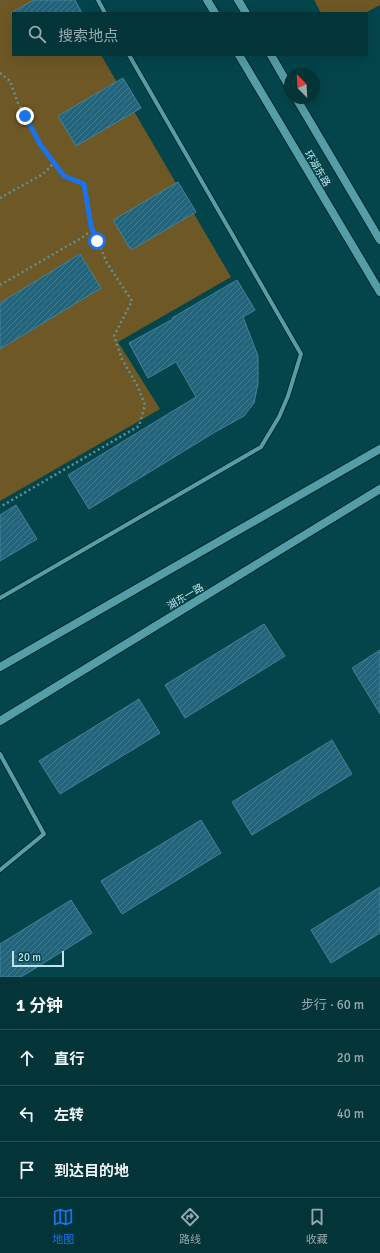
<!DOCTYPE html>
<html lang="zh">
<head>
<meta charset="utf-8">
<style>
	:root { --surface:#033438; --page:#0d3c40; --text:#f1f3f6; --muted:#97aaae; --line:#244f53; --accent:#1a73e8 }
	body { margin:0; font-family:Signika,"Noto Sans SC",sans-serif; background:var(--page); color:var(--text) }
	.compass { position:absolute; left:284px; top:68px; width:36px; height:36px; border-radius:50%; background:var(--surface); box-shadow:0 4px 16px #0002; rotate:336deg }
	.scale { position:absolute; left:12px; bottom:10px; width:52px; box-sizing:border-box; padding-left:4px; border:2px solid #c1e4e8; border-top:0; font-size:11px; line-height:14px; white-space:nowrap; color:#c1e4e8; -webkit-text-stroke:3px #04454b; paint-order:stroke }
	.stop { position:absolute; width:12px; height:12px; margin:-9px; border:3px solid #1a73e8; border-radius:50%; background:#fff }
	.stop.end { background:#1a73e8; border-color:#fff; box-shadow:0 1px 4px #0008 }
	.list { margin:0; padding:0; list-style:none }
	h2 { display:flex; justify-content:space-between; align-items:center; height:52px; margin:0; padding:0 16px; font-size:17px }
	h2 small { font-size:13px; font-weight:400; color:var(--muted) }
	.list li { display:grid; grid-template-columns:26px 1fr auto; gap:12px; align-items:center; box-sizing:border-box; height:56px; padding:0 16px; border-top:1px solid var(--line) }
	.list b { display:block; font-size:15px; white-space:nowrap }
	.list em { font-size:13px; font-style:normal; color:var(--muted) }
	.icon { flex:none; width:22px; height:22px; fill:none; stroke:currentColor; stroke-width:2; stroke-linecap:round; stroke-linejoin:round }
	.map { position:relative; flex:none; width:380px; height:977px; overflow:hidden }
	.search { position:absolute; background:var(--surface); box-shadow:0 4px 16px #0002; left:12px; right:12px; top:12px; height:44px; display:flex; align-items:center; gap:10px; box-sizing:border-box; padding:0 14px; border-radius:0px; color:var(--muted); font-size:15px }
	.sheet { height:220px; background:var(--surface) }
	nav { display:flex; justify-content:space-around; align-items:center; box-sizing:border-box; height:56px; border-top:1px solid var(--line); background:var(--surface); font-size:11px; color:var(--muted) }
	nav a { display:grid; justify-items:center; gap:2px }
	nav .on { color:var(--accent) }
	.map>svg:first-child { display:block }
</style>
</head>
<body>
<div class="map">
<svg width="380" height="977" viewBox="0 0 380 977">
	<defs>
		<pattern id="building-hatch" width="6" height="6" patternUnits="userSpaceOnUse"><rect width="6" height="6" fill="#23647b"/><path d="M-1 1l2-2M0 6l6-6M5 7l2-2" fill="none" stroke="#417a8e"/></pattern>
	</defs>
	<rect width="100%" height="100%" fill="#04454b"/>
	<path fill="#6e5825" d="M0,0h68l-55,13v42h88l130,222 -113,65 42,67 -160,92z
		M314,0h66v5l-15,8h-44z"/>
	<path fill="url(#building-hatch)" stroke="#43829a" d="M34,0h41l7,13h-71z
		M123,78l18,30 -65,38 -18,-30z
		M178,182l18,30 -65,38 -18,-30z
		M80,254l21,34 -101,61v-46z
		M237,280l18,30 -12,7 15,39v28l-4,19 -10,13 -29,16 -126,77 -21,-34 128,-78 -20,-35 -28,16 -19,-35 44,-24 -1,-1z
		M16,505l21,34 -37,22v-46z
		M264,624l21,32 -100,62 -20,-33z
		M380,650v64l-28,-46z
		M139,699l21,34 -100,61 -21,-33z
		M332,740l20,34 -100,61 -20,-33z
		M201,820l20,33 -99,61 -21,-33z
		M380,887v46l-49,30 -20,-33z
		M71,900l21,33 -71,44h-21v-33z"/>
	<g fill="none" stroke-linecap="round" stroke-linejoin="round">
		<defs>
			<path id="street" d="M98,0l7,13
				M0,598l261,-151 18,-30 9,-21 13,-42 -172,-299
				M0,754l44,80 -44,36"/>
			<path id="secondary" d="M207,0l8,13
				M238,0l8,13
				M239,55l141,237
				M271,55l19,33
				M296,98l84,142
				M0,667l380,-218
				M0,721l380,-232"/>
		</defs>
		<use href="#street" stroke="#00292e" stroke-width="6"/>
		<use href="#secondary" stroke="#00292e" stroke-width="10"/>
		<path stroke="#5f9297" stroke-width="2.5" stroke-dasharray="2 3" stroke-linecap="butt" d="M0,73l10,8 8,22 21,41 25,32 20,9 7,41 16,37 25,38 -18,35 8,23 15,26 8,20 -6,21 -139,81
			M0,198l43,-24 11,-11
			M0,285l83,-48 9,-7"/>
		<use href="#street" stroke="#559ea7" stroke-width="4"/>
		<use href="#secondary" stroke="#559ea7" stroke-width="8"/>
	</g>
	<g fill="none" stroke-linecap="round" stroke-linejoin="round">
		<path stroke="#1a73e8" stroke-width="5" d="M25,116l15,28 24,32 20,8 7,42 6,15"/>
	</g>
	<g text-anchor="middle" stroke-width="3" stroke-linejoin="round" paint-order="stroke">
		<g font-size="10" fill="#c1e4e8" stroke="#04454b">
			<text transform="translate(318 168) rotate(59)" y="4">环湖东路</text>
			<text transform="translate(185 596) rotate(-31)" y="4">湖东一路</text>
		</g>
	</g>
</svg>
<svg class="compass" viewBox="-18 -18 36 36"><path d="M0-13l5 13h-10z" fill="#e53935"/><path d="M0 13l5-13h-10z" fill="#97aaae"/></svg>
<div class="scale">20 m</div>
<div class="stop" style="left:97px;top:241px"></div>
<div class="stop end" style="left:25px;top:116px"></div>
<div class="search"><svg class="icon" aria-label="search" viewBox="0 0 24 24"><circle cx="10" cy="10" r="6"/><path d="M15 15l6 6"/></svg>搜索地点</div>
</div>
<section class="sheet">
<h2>1 分钟<small>步行 · 60 m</small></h2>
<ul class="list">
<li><svg class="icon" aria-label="ahead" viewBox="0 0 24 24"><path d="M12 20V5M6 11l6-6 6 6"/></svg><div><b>直行</b></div><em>20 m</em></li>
<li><svg class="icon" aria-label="left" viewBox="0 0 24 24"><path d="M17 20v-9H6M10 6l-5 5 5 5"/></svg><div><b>左转</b></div><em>40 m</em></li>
<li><svg class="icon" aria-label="arrive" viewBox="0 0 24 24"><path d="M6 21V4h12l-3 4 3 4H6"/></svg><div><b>到达目的地</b></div></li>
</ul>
</section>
<nav>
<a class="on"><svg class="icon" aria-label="map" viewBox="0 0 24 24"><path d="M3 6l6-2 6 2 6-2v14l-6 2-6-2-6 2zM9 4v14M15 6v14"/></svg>地图</a>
<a><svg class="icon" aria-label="directions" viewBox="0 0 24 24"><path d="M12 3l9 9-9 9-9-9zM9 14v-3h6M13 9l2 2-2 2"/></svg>路线</a>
<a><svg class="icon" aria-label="saved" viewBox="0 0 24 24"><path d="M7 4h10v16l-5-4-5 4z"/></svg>收藏</a>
</nav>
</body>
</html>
